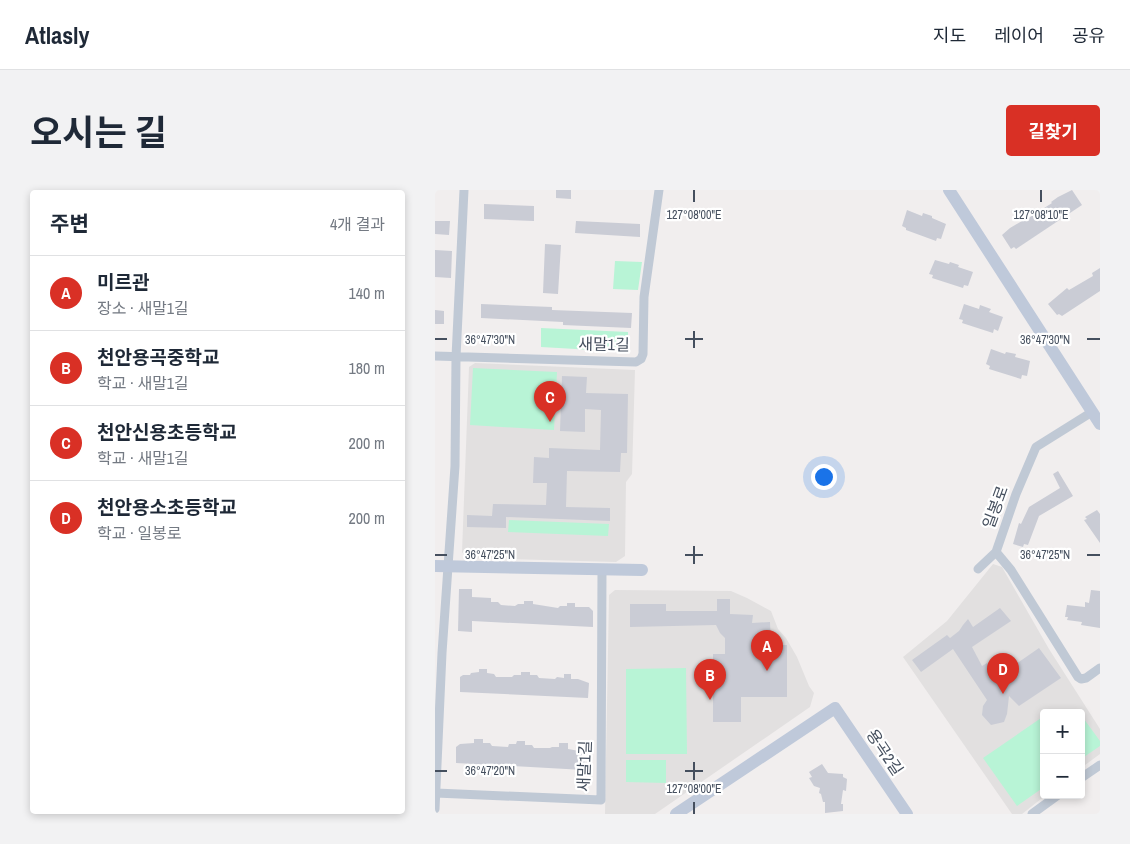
<!DOCTYPE html>
<html lang="ko">
<head>
<meta charset="utf-8">
<style>
	:root { --surface:#fff; --page:#f2f2f3; --text:#1f2937; --muted:#747a83; --line:#e0e1e3; --accent:#d93025 }
	body { margin:0; font-family:"Archivo Narrow","Noto Sans KR",sans-serif; background:var(--page); color:var(--text) }
	.controls { position:absolute; right:15px; bottom:15px; display:grid; overflow:hidden; border-radius:5px; box-shadow:0 2px 8px #0003 }
	.controls button { width:45px; height:45px; display:grid; place-items:center; padding:0; border:0; border-bottom:1px solid var(--line); background:var(--surface); color:var(--text); font:25px sans-serif }
	.you { position:absolute; left:388px; top:286px; width:18px; height:18px; margin:-12px; border:4px solid #fff; border-radius:50%; background:#1a73e8; box-shadow:0 0 0 8px #1a73e833 }
	.badge { display:grid; place-items:center; width:32px; height:32px; border-radius:50%; background:var(--accent); color:#fff; font-size:16px; font-weight:700 }
	.pin { position:absolute; translate:-50% -41px; filter:drop-shadow(0 1px 2px #0008) }
	.pin::after { content:''; position:absolute; top:26px; width:18px; height:15px; background:inherit; clip-path:polygon(0 0,100% 0,50% 100%) }
	.list { margin:0; padding:0; list-style:none }
	h2 { display:flex; justify-content:space-between; align-items:center; height:65px; margin:0; padding:0 20px; font-size:21px }
	h2 small { font-size:16px; font-weight:400; color:var(--muted) }
	.list li { display:grid; grid-template-columns:32px 1fr auto; gap:15px; align-items:center; box-sizing:border-box; height:75px; padding:0 20px; border-top:1px solid var(--line) }
	.list b { display:block; font-size:19px; white-space:nowrap }
	.list p { margin:0; font-size:16px; white-space:nowrap; color:var(--muted) }
	.list em { font-size:16px; font-style:normal; color:var(--muted) }
	.map { position:relative; flex:none; width:665px; height:624px; overflow:hidden; border-radius:5px }
	header { display:flex; align-items:center; gap:30px; box-sizing:border-box; height:70px; padding:0 25px; background:var(--surface); border-bottom:1px solid var(--line) }
	header strong { font-size:24px }
	nav { display:flex; gap:28px; margin-inline-start:auto; font-size:18px }
	.intro { display:flex; align-items:center; justify-content:space-between; box-sizing:border-box; height:120px; padding:0 30px }
	h1 { margin:0; font-size:35px }
	.button { padding:12px 22px; border-radius:5px; background:var(--accent); color:#fff; font-size:18px; font-weight:700 }
	main { display:flex; gap:30px; padding:0 30px }
	aside { flex:1; background:var(--surface); border-radius:5px; box-shadow:0 2px 8px #0003 }
	.map>svg:first-child { display:block }
</style>
</head>
<body>
<header>
<strong>Atlasly</strong>
<nav><a>지도</a><a>레이어</a><a>공유</a></nav>
</header>
<div class="intro"><h1>오시는 길</h1><a class="button">길찾기</a></div>
<main>
<aside>
<h2>주변<small>4개 결과</small></h2>
<ul class="list">
<li><span class="badge">A</span><div><b>미르관</b><p>장소 · 새말1길</p></div><em>140 m</em></li>
<li><span class="badge">B</span><div><b>천안용곡중학교</b><p>학교 · 새말1길</p></div><em>180 m</em></li>
<li><span class="badge">C</span><div><b>천안신용초등학교</b><p>학교 · 새말1길</p></div><em>200 m</em></li>
<li><span class="badge">D</span><div><b>천안용소초등학교</b><p>학교 · 일봉로</p></div><em>200 m</em></li>
</ul>
</aside>
<div class="map">
<svg width="665" height="624" viewBox="0 0 665 624">
	<rect width="100%" height="100%" fill="#f1eeee"/>
	<path fill="#e2e0e0" d="M40,173l160,7 -3,104 -6,8 -1,74 -9,6 -150,-4 -4,-6 7,-185z
		M558,374l9,3 47,82 51,80v25l-19,14v-55h-37v82h2l-24,19h-10l-109,-157 44,-36z
		M180,400l116,1 16,7 24,13 7,18 8,9 11,19 12,29 5,7 -4,14 -155,107h-50l4,-219z"/>
	<path fill="#b8f4d6" d="M180,71l27,1 -4,28 -25,-1z
		M106,138l87,4v20l-87,-5z
		M38,178l84,4 -3,58 -84,-5z
		M74,330l100,4 -1,12 -100,-4z
		M251,478l1,86h-61v-85z
		M646,525l19,26v5l-19,13z
		M609,526v71l-27,19 -34,-48z
		M191,570h40v23l-40,-1z"/>
	<path fill="#caccd5" d="M121,0h15v9l-15,-1z
		M637,0l10,15 -66,44 -2,-2 -3,2 -9,-14 8,-7 12,-7h2l28,-18 -1,-1 7,-5z
		M49,14l50,2v15l-50,-2z
		M472,20l15,6 1,-3 9,3v2l14,6 -5,15 -4,-1 -1,3 -30,-11v-2l-4,-2z
		M0,31h15l-1,14 -14,-1z
		M141,31l64,3v13l-65,-4z
		M110,54l16,1 -3,49 -15,-1z
		M0,60l17,1 -1,27 -16,-1z
		M500,70l14,4 1,-2 9,3 -1,2 15,5 -5,14 -4,-1 -1,3 -31,-10 1,-3 -4,-1z
		M665,78v23l-38,25 -3,-2 -2,1 -9,-11 19,-16 2,2 24,-14 -1,-3z
		M46,114l71,3v3l80,3 -1,15 -68,-3v-3l-82,-4z
		M529,114l15,5 1,-4 11,4 -2,3 14,5 -5,14 -4,-2 -1,4 -31,-10 1,-3 -4,-1z
		M0,120l9,1v13h-9z
		M556,159l14,5 1,-2 10,2 -1,3 15,4 -3,15 -5,-1 -1,4 -32,-10 1,-3 -4,-2z
		M127,186l25,1 -1,16 42,1 -1,59h-6l-1,19 -53,-1 -1,36 44,1v13l-104,-4v11l-39,-1v-12l25,1 1,-12 53,1 1,-22h-14l1,-26 15,1v-10l51,2 1,-40 -16,-1v23l-25,-1z
		M623,281l15,25 -34,20 -11,29 -4,-1 -1,3 -10,-3 6,-21 2,1 8,-17 31,-19 -7,-14z
		M662,320l3,4v29l-16,-23 3,-1 -2,-2z
		M24,399h13v8l19,1v4h7l3,3 14,1 3,-2h6v-3h9v3l25,4 2,-2h7v-3h8v4h14l4,4v16l-121,-6v11l-14,-1z
		M656,400l9,1v37l-19,-3 1,-3 -15,-2 1,-3h-3l2,-12 18,2v-5l4,1z
		M282,409h13v15l23,1 -1,8 18,-1 1,23h16v52h-46v25h-28v-68h12v-16l-5,-5 -4,-8 -86,2v-23h36v7h51z
		M565,418l11,13 -39,26 10,19 5,-3 10,14 42,-29 22,30 -42,28 -10,-10 -2,18 -3,8 -13,3 -9,-10 1,-9 4,-6 -34,-51 -32,23 -9,-12 35,-25 3,3 9,-7 4,-6 5,-6 5,8z
		M44,479h8v4l7,1 2,3h16l2,-2h7v-3h9v3h7l2,3 16,1 2,-2 7,1v-4h7v5h7l11,4 -1,15 -128,-6v-15l3,-2h7l1,-2 8,-1z
		M39,549h9v4h7l2,3 16,1 1,-3h7l1,-3h8v4h7l2,3h16l2,-1h7v-4h9v6l17,3 -1,18 -128,-7v-16l4,-3 14,-1z
		M387,574l6,9 15,1v3l4,2 -1,12 -3,-1 -2,14h2v7l-18,2v-11h-2l-2,-8 -2,-1 1,-5 -6,-2 -5,-8 3,-1 -3,-5z"/>
	<g fill="none" stroke-linecap="round" stroke-linejoin="round">
		<path stroke="#c0c9d5" stroke-width="9" d="M0,166l201,6 5,-3 2,-5 1,-57 15,-107
			M561,362l15,18 67,107 3,2 5,-1 14,-10
			M543,379l18,-17 20,-58 20,-47 56,-35
			M646,588l19,-13
			M1,603l165,7 1,-230
			M0,619l7,-156 13,-187 1,-109 8,-167
			M597,624l26,-19"/>
		<path stroke="#bfc9da" stroke-width="12" d="M514,0l151,234
			M0,376l207,4
			M241,624l159,-106 72,106"/>
	</g>
	<path fill="none" stroke="#454f5e" stroke-width="2" d="M259,0v12M606,0v12M259,141v17M0,149h12M250,149h18M652,149h13M259,356v18M0,365h12M250,365h18M652,365h13M259,572v18M0,581h12M250,581h18M259,612v12"/>
	<g text-anchor="middle" stroke-width="4.5" stroke-linejoin="round" paint-order="stroke">
		<g font-size="16" fill="#454f5e" stroke="#fff">
			<text transform="translate(169 154) rotate(1)" y="6">새말1길</text>
			<text transform="translate(560 317) rotate(-70)" y="6">일봉로</text>
			<text transform="translate(450 562) rotate(56)" y="6">용곡2길</text>
			<text transform="translate(149 576) rotate(-88)" y="6">새말1길</text>
		</g>
	</g>
	<g font-size="12" text-anchor="middle" fill="#454f5e" stroke="#fff" stroke-width="4.5" stroke-linejoin="round" paint-order="stroke">
		<text x="259" y="29">127°08'00"E</text>
		<text x="606" y="29">127°08'10"E</text>
		<text x="55" y="154">36°47'30"N</text>
		<text x="610" y="154">36°47'30"N</text>
		<text x="55" y="369">36°47'25"N</text>
		<text x="610" y="369">36°47'25"N</text>
		<text x="55" y="585">36°47'20"N</text>
		<text x="259" y="603">127°08'00"E</text>
	</g>
</svg>
<div class="controls">
<button>+</button>
<button>−</button>
</div>
<div class="you"></div>
<div class="pin badge" style="left:332px;top:481px">A</div>
<div class="pin badge" style="left:275px;top:510px">B</div>
<div class="pin badge" style="left:115px;top:232px">C</div>
<div class="pin badge" style="left:568px;top:504px">D</div>
</div>
</main>
</body>
</html>
